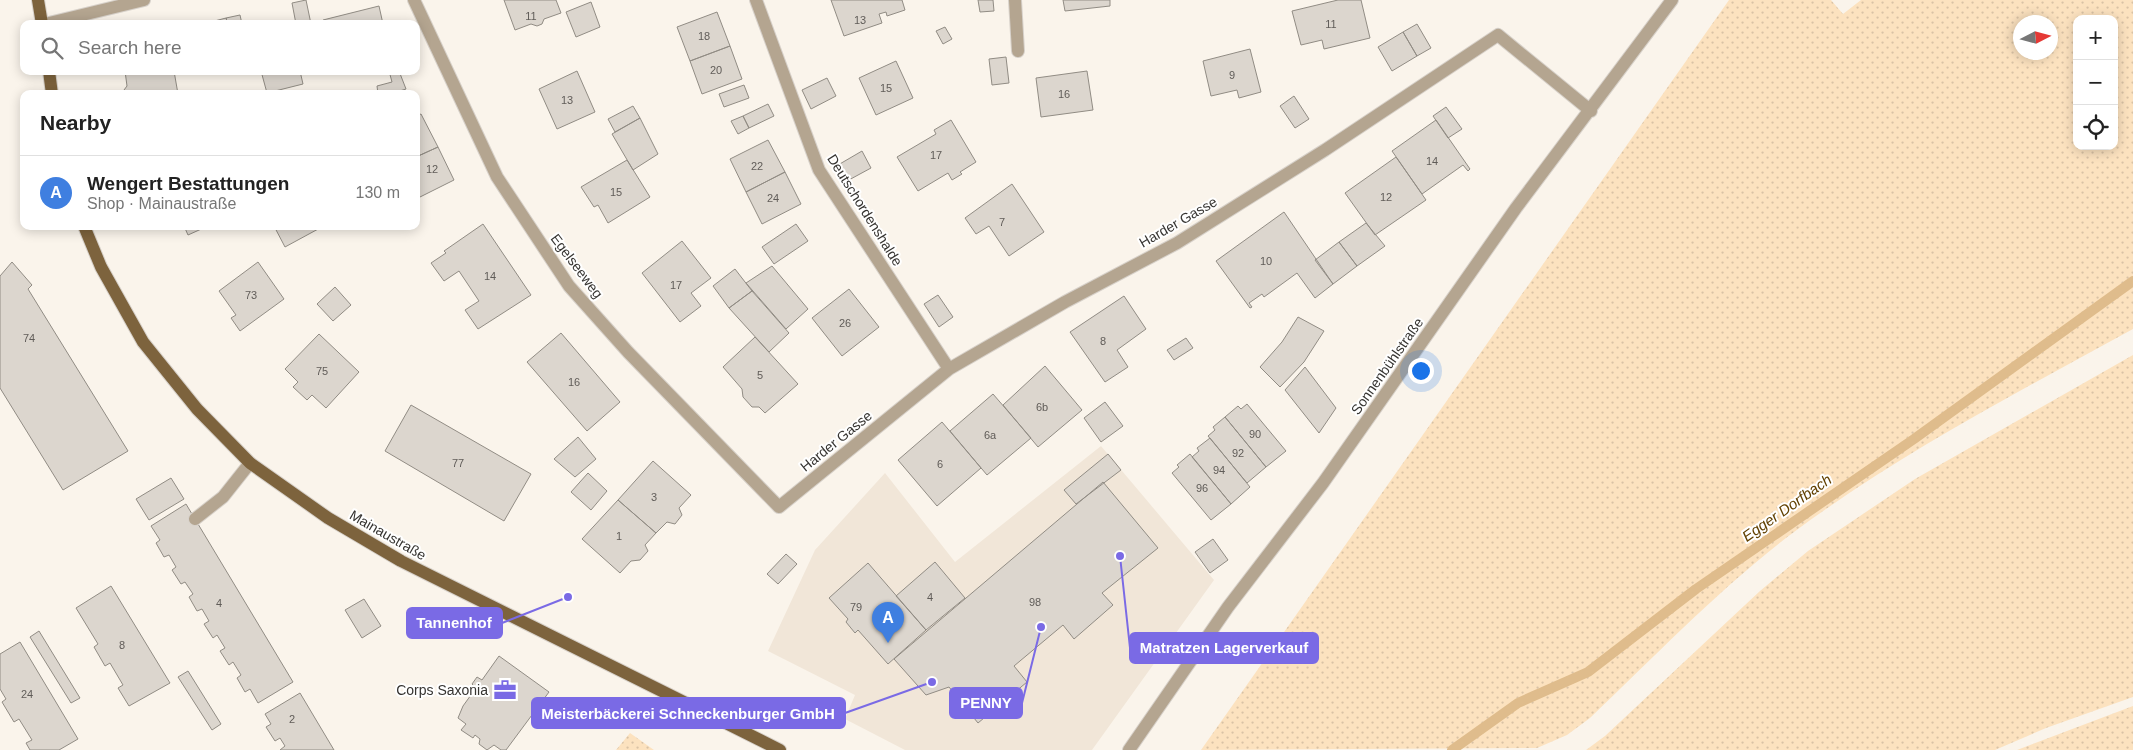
<!DOCTYPE html>
<html lang="en">
<head>
<meta charset="utf-8">
<style>
	:root { --surface:#fff; --page:#f6f6f6; --text:#222; --muted:#767676; --line:#e0e0e0; --accent:#7a6ae5 }
	body { margin:0; font-family:Helvetica,sans-serif; background:var(--page); color:var(--text) }
	.controls { position:absolute; right:15px; top:15px; display:grid; overflow:hidden; border-radius:10px; box-shadow:0 2px 12px #0003 }
	.controls button { width:45px; height:45px; display:grid; place-items:center; padding:0; border:0; border-bottom:1px solid var(--line); background:var(--surface); color:var(--text); font:25px sans-serif }
	.compass { position:absolute; left:2013px; top:15px; width:45px; height:45px; border-radius:50%; background:var(--surface); box-shadow:0 2px 12px #0003; rotate:84deg }
	.you { position:absolute; left:1420px; top:370px; width:18px; height:18px; margin:-12px; border:4px solid #fff; border-radius:50%; background:#1a73e8; box-shadow:0 0 0 8px #1a73e833 }
	.badge { display:grid; place-items:center; width:32px; height:32px; border-radius:50%; background:var(--accent); color:#fff; font-size:16px; font-weight:700 }
	.pin { position:absolute; translate:-50% -41px; filter:drop-shadow(0 1px 2px #0008) }
	.pin::after { content:''; position:absolute; top:26px; width:18px; height:15px; background:inherit; clip-path:polygon(0 0,100% 0,50% 100%) }
	.list { margin:0; padding:0; list-style:none }
	h2 { display:flex; justify-content:space-between; align-items:center; height:65px; margin:0; padding:0 20px; font-size:21px }
	h2 small { font-size:16px; font-weight:400; color:var(--muted) }
	.list li { display:grid; grid-template-columns:32px 1fr auto; gap:15px; align-items:center; box-sizing:border-box; height:75px; padding:0 20px; border-top:1px solid var(--line) }
	.list b { display:block; font-size:19px; white-space:nowrap }
	.list p { margin:0; font-size:16px; white-space:nowrap; color:var(--muted) }
	.list em { font-size:16px; font-style:normal; color:var(--muted) }
	.icon { flex:none; width:28px; height:28px; fill:none; stroke:currentColor; stroke-width:2; stroke-linecap:round; stroke-linejoin:round }
	.map { position:relative; flex:none; width:2133px; height:750px; overflow:hidden }
	.search { position:absolute; background:var(--surface); box-shadow:0 2px 12px #0003; left:20px; top:20px; width:400px; height:55px; display:flex; align-items:center; gap:12px; box-sizing:border-box; padding:0 18px; border-radius:10px; color:var(--muted); font-size:19px }
	.panel { position:absolute; background:var(--surface); box-shadow:0 2px 12px #0003; left:20px; top:90px; width:400px; height:140px; border-radius:10px }
	.map>svg:first-child { display:block }
</style>
</head>
<body>
<div class="map">
<svg width="2133" height="750" viewBox="0 0 2133 750">
	<defs>
		<pattern id="grass-dots" width="8" height="8" patternUnits="userSpaceOnUse" patternTransform="scale(1.25)"><rect width="8" height="8" fill="#fce2bf"/><path d="M2 2h.1M6 6h.1" fill="none" stroke="#d9c2a5" stroke-width="1.8" stroke-linecap="round"/></pattern>
	</defs>
	<rect width="100%" height="100%" fill="#faf4eb"/>
	<path fill="#f1e6d8" d="M1101,446l113,134 -122,170h-187l-60,-31 10,-24 -87,-44 47,-101 70,-77 70,89z"/>
	<path fill="url(#grass-dots)" fill-rule="evenodd" d="M1729,0h102l12,14 18,-14h272v329c-115,63 -234,125 -339,203 -72,54 -139,124 -204,186l-23,17 -30,13 -336,2zM2077,19h37v127h-37zM2050,22v30h-30v-30z
		M2133,355v342l-87,31 -51,22h-409l19,-14 155,-145 48,-40 107,-72z
		M2133,706v44h-116z
		M630,733l24,17h-38z"/>
	<g fill="none" stroke-linecap="round" stroke-linejoin="round">
		<path stroke="#dfbc8c" stroke-width="10" d="M1452,750l66,-47 70,-31 108,-83 218,-150 219,-158"/>
	</g>
	<path fill="#dcd6ce" stroke="#918c84" d="M306,0l5,24h-15l-4,-21z
		M504,0h52l5,13 -17,6 -2,5 -5,2 -6,-2 -16,6z
		M831,0h71l3,10 -18,6 -1,-4 -7,2 3,9 -38,13z
		M978,0h15l1,11 -14,1z
		M1063,0h47v6l-45,5z
		M1338,0h23l9,38 -46,11 -2,-9 -21,5 -9,-34z
		M591,2l9,25 -24,10 -10,-25z
		M379,6l4,18h-59l-1,-4z
		M717,12l13,34 -40,15 -13,-34z
		M240,15l2,9h-14l-2,-6z
		M226,18l2,6h-25z
		M1417,24l14,24 -14,8 -14,-24z
		M945,27l7,12 -9,5 -7,-13z
		M1403,32l14,24 -25,15 -14,-24z
		M730,46l12,33 -40,15 -12,-33z
		M1250,49l11,43 -22,6 -2,-8 -26,6 -8,-35z
		M1006,57l3,26 -17,2 -3,-26z
		M896,61l17,37 -37,17 -17,-37z
		M125,71h49l4,23h-57l6,-8z
		M261,71h39l3,13 -36,9z
		M389,71h10l7,18 -16,5h-12l-1,-8 15,-4z
		M577,71l18,41 -38,17 -18,-40z
		M1087,71l6,39 -52,7 -5,-39z
		M827,78l9,18 -25,13 -9,-19z
		M744,85l5,13 -25,9 -5,-13z
		M1294,96l15,23 -14,9 -15,-22z
		M768,104l6,12 -25,12 -6,-12z
		M633,106l7,12 -25,14 -7,-13z
		M1446,107l16,22 -14,9 -15,-22z
		M421,114l17,33 -22,10v-41z
		M743,116l6,12 -11,6 -7,-13z
		M640,118l18,36 -25,16 -21,-36z
		M951,120l25,42 -16,10 2,2 -10,6 -4,-7 -30,18 -21,-34 39,-23 -2,-4z
		M1436,120l34,49 -2,2 -5,-6 -41,29 -30,-43z
		M768,140l17,32 -39,20 -16,-33z
		M438,147l16,33 -36,18 -2,-41z
		M862,151l9,17 -24,13 -9,-16z
		M1396,157l30,43 -51,35 -30,-42z
		M627,160l23,37 -42,26 -10,-18 -4,2 -13,-20z
		M785,172l16,32 -39,20 -16,-32z
		M1012,184l32,48 -35,24 -20,-30 -13,8 -11,-16z
		M1284,212l49,72 -18,14 -18,-25 -33,24 -2,-3 -13,9 3,4 -2,1 -34,-47z
		M1366,223l19,23 -28,20 -18,-24z
		M483,224l48,71 -53,34 -13,-19 14,-9 -20,-30 -15,10 -13,-18 15,-10 -2,-2z
		M796,224l12,17 -34,23 -12,-17z
		M184,226h24l-20,9z
		M274,226h45l1,2 -35,19z
		M682,241l29,37 -20,15 10,13 -21,16 -38,-49z
		M1339,242l18,24 -24,18 -18,-24z
		M12,262l20,23 -4,4 100,162 -65,39 -63,-102v-112z
		M258,262l26,37 -44,32 -9,-13 5,-3 -17,-24z
		M772,266l36,43 -22,20 -40,-46z
		M735,269l17,22 -23,17 -16,-22z
		M335,287l16,18 -18,16 -16,-17z
		M849,289l30,38 -37,29 -30,-38z
		M752,291l37,42 -20,19 -40,-44z
		M938,295l15,22 -14,10 -15,-23z
		M1124,296l22,33 -29,21 11,17 -23,15 -35,-50z
		M1298,317l26,14 -20,31 -24,25 -20,-20 22,-25z
		M561,333l59,69 -33,29 -60,-69z
		M319,334l40,38 -33,36 -14,-13 -5,5 -14,-13 5,-5 -13,-13z
		M755,337l43,47 -33,29 -6,-6h-7l-9,-10 -1,-8 -19,-22z
		M1186,338l7,10 -19,12 -7,-10z
		M1045,366l37,44 -44,37 -35,-42z
		M1305,367l31,41 -17,25 -34,-43z
		M993,394l38,44 -44,37 -37,-44z
		M1105,402l18,24 -22,16 -17,-24z
		M1247,404l39,47 -20,16 -41,-50 13,-11 3,3z
		M411,405l120,69 -27,47 -119,-70z
		M1225,417l41,50 -19,16 -39,-47 7,-6 -2,-3z
		M942,422l39,46 -44,38 -39,-46z
		M578,437l18,22 -21,18 -21,-18z
		M1210,438l40,49 -19,17 -39,-47 7,-6 -2,-3z
		M1108,454l13,16 -45,34 -12,-14z
		M1190,454l41,50 -20,16 -39,-47 7,-6 -2,-2z
		M653,461l38,34 -12,13 3,7 -7,9 -8,-2 -11,11 -38,-33z
		M588,473l19,18 -16,19 -20,-18z
		M171,478l13,21 -35,21 -13,-21z
		M1103,482l55,66 -56,45 11,12 -39,34 -11,-14 -49,41 13,16 -49,41 -29,-36 -23,8 -32,-36z
		M618,500l38,33 -11,12 3,6 -8,9 -9,1 -11,12 -38,-34z
		M186,504l107,178 -35,21 -8,-14 -5,3 -8,-14 4,-3 -8,-13 -4,3 -9,-14 5,-3 -8,-13 -4,3 -9,-14 5,-3 -7,-12 -5,2 -8,-14 4,-3 -8,-12 -4,2 -9,-14 4,-3 -7,-12 -5,2 -8,-14 4,-3 -9,-14z
		M1213,539l15,21 -18,13 -15,-21z
		M786,554l11,10 -19,20 -11,-10z
		M935,562l30,36 -39,32 -30,-34z
		M868,563l58,67 -38,34 -30,-34 -3,3 -9,-11 2,-3 -19,-21z
		M111,586l59,97 -41,23 -11,-18 5,-3 -13,-22 -5,3 -11,-19 4,-3 -22,-36z
		M364,599l17,27 -19,12 -17,-28z
		M39,631l41,67 -9,5 -41,-66z
		M20,642l58,97 -19,11h-29l-4,-7 6,-3 -13,-21 -5,3 -12,-20 4,-3 -6,-10v-35z
		M499,656l50,36 -43,58h-5l-7,-5 -7,5 -8,-6 1,-5 -5,-4 -2,3 -12,-8 5,-6 -8,-6 5,-12 13,-18 -4,-4 5,-7 5,3z
		M188,671l33,53 -9,6 -34,-53z
		M300,693l34,57h-54l5,-4 -5,-8 -5,3 -9,-14 5,-3 -6,-10z"/>
	<g fill="none" stroke-linecap="round" stroke-linejoin="round">
		<defs>
			<path id="minor" d="M414,0l83,177 72,109 59,66 151,155 170,-138 116,-67 112,-59 148,-93 173,-115 93,76
				M756,0l63,170 130,199
				M1015,0l3,51
				M45,24l99,-24
				M195,519l28,-22 27,-34
				M1129,750l99,-143 95,-124 193,-275 156,-208"/>
			<path id="major" d="M38,0l4,24
				M49,71l3,23
				M84,226l17,41 42,75 54,67 53,54 78,55 73,43 379,189"/>
		</defs>
		<use href="#minor" stroke="#d7d1ca" stroke-width="14"/>
		<use href="#major" stroke="#d7d1ca" stroke-width="14"/>
		<use href="#minor" stroke="#b4a590" stroke-width="12"/>
		<use href="#major" stroke="#7d633d" stroke-width="12"/>
	</g>
	<defs>
		<symbol id="office-bare" viewBox="-9 -9 18 18"><path d="M-6-3h4V-5.5h4V-3h4V5H-6ZM-1-4.5V-3h2v-1.5ZM-6 0V1H6V0Z" fill="#7a6ae5" stroke="#fff" stroke-width="2.5" paint-order="stroke"/></symbol>
	</defs>
	<g fill-rule="evenodd">
		<use href="#office-bare" x="489" y="674" width="32" height="32"/>
	</g>
	<g text-anchor="middle" stroke-width="4" stroke-linejoin="round" paint-order="stroke">
		<g font-size="11" fill="#605c58">
			<text x="531" y="20">11</text>
			<text x="860" y="24">13</text>
			<text x="1331" y="28">11</text>
			<text x="704" y="40">18</text>
			<text x="716" y="74">20</text>
			<text x="1232" y="79">9</text>
			<text x="886" y="92">15</text>
			<text x="1064" y="98">16</text>
			<text x="567" y="104">13</text>
			<text x="936" y="159">17</text>
			<text x="1432" y="165">14</text>
			<text x="757" y="170">22</text>
			<text x="432" y="173">12</text>
			<text x="616" y="196">15</text>
			<text x="1386" y="201">12</text>
			<text x="773" y="202">24</text>
			<text x="1002" y="226">7</text>
			<text x="1266" y="265">10</text>
			<text x="490" y="280">14</text>
			<text x="676" y="289">17</text>
			<text x="251" y="299">73</text>
			<text x="845" y="327">26</text>
			<text x="29" y="342">74</text>
			<text x="1103" y="345">8</text>
			<text x="322" y="375">75</text>
			<text x="760" y="379">5</text>
			<text x="574" y="386">16</text>
			<text x="1042" y="411">6b</text>
			<text x="1255" y="438">90</text>
			<text x="990" y="439">6a</text>
			<text x="1238" y="457">92</text>
			<text x="458" y="467">77</text>
			<text x="940" y="468">6</text>
			<text x="1219" y="474">94</text>
			<text x="1202" y="492">96</text>
			<text x="654" y="501">3</text>
			<text x="619" y="540">1</text>
			<text x="930" y="601">4</text>
			<text x="1035" y="606">98</text>
			<text x="219" y="607">4</text>
			<text x="856" y="611">79</text>
			<text x="122" y="649">8</text>
			<text x="27" y="698">24</text>
			<text x="292" y="723">2</text>
		</g>
		<g font-size="14" fill="#363431" stroke="#fff">
			<text transform="translate(865 210) rotate(58)" y="5">Deutschordenshalde</text>
			<text transform="translate(1178 222) rotate(-30)" y="5">Harder Gasse</text>
			<text transform="translate(577 266) rotate(53)" y="5">Egelseeweg</text>
			<text transform="translate(1387 366) rotate(-55)" y="5">Sonnenbühlstraße</text>
			<text transform="translate(836 441) rotate(-39)" y="5">Harder Gasse</text>
			<text transform="translate(388 535) rotate(30)" y="5">Mainaustraße</text>
		</g>
		<g font-size="14" fill="#363431" stroke="#fff" text-anchor="end">
			<text x="488" y="695">Corps Saxonia</text>
		</g>
		<g font-size="15" font-style="italic" fill="#614000" stroke="#fff">
			<text transform="translate(1787 508) rotate(-35)" y="5">Egger Dorfbach</text>
		</g>
	</g>
	<path fill="none" stroke="#7a6ae5" stroke-width="2" d="M568 597L502 623M1120 556L1130 648M1041 627L1022 703M932 682L845 713"/>
	<g fill="#7a6ae5" stroke="#fff" stroke-width="2">
		<circle cx="568" cy="597" r="5"/>
		<circle cx="1120" cy="556" r="5"/>
		<circle cx="1041" cy="627" r="5"/>
		<circle cx="932" cy="682" r="5"/>
	</g>
	<g fill="#7a6ae5" stroke="#7a6ae5" stroke-width="2">
		<rect x="407" y="608" width="95" height="30" rx="5"/>
		<rect x="1130" y="633" width="188" height="30" rx="5"/>
		<rect x="950" y="688" width="72" height="30" rx="5"/>
		<rect x="532" y="698" width="313" height="30" rx="5"/>
	</g>
	<g font-size="15" text-anchor="middle" font-weight="bold" fill="#fff">
		<text x="454" y="628">Tannenhof</text>
		<text x="1224" y="653">Matratzen Lagerverkauf</text>
		<text x="986" y="708">PENNY</text>
		<text x="688" y="719">Meisterbäckerei Schneckenburger GmbH</text>
	</g>
</svg>
<div class="controls">
<button>+</button>
<button>−</button>
<button><svg class="icon" aria-label="locate" viewBox="0 0 24 24"><circle cx="12" cy="12" r="6"/><path d="M12 2v4M12 18v4M2 12h4M18 12h4"/></svg></button>
</div>
<svg class="compass" viewBox="-18 -18 36 36"><path d="M0-13l5 13h-10z" fill="#e53935"/><path d="M0 13l5-13h-10z" fill="#767676"/></svg>
<div class="you"></div>
<div class="pin badge" style="left:888px;top:643px;background:#3f7fe0">A</div>
<div class="search"><svg class="icon" aria-label="search" viewBox="0 0 24 24"><circle cx="10" cy="10" r="6"/><path d="M15 15l6 6"/></svg>Search here</div>
<section class="panel">
<h2>Nearby<small></small></h2>
<ul class="list">
<li><span class="badge" style="background:#3f7fe0">A</span><div><b>Wengert Bestattungen</b><p>Shop · Mainaustraße</p></div><em>130 m</em></li>
</ul>
</section>
</div>
</body>
</html>
